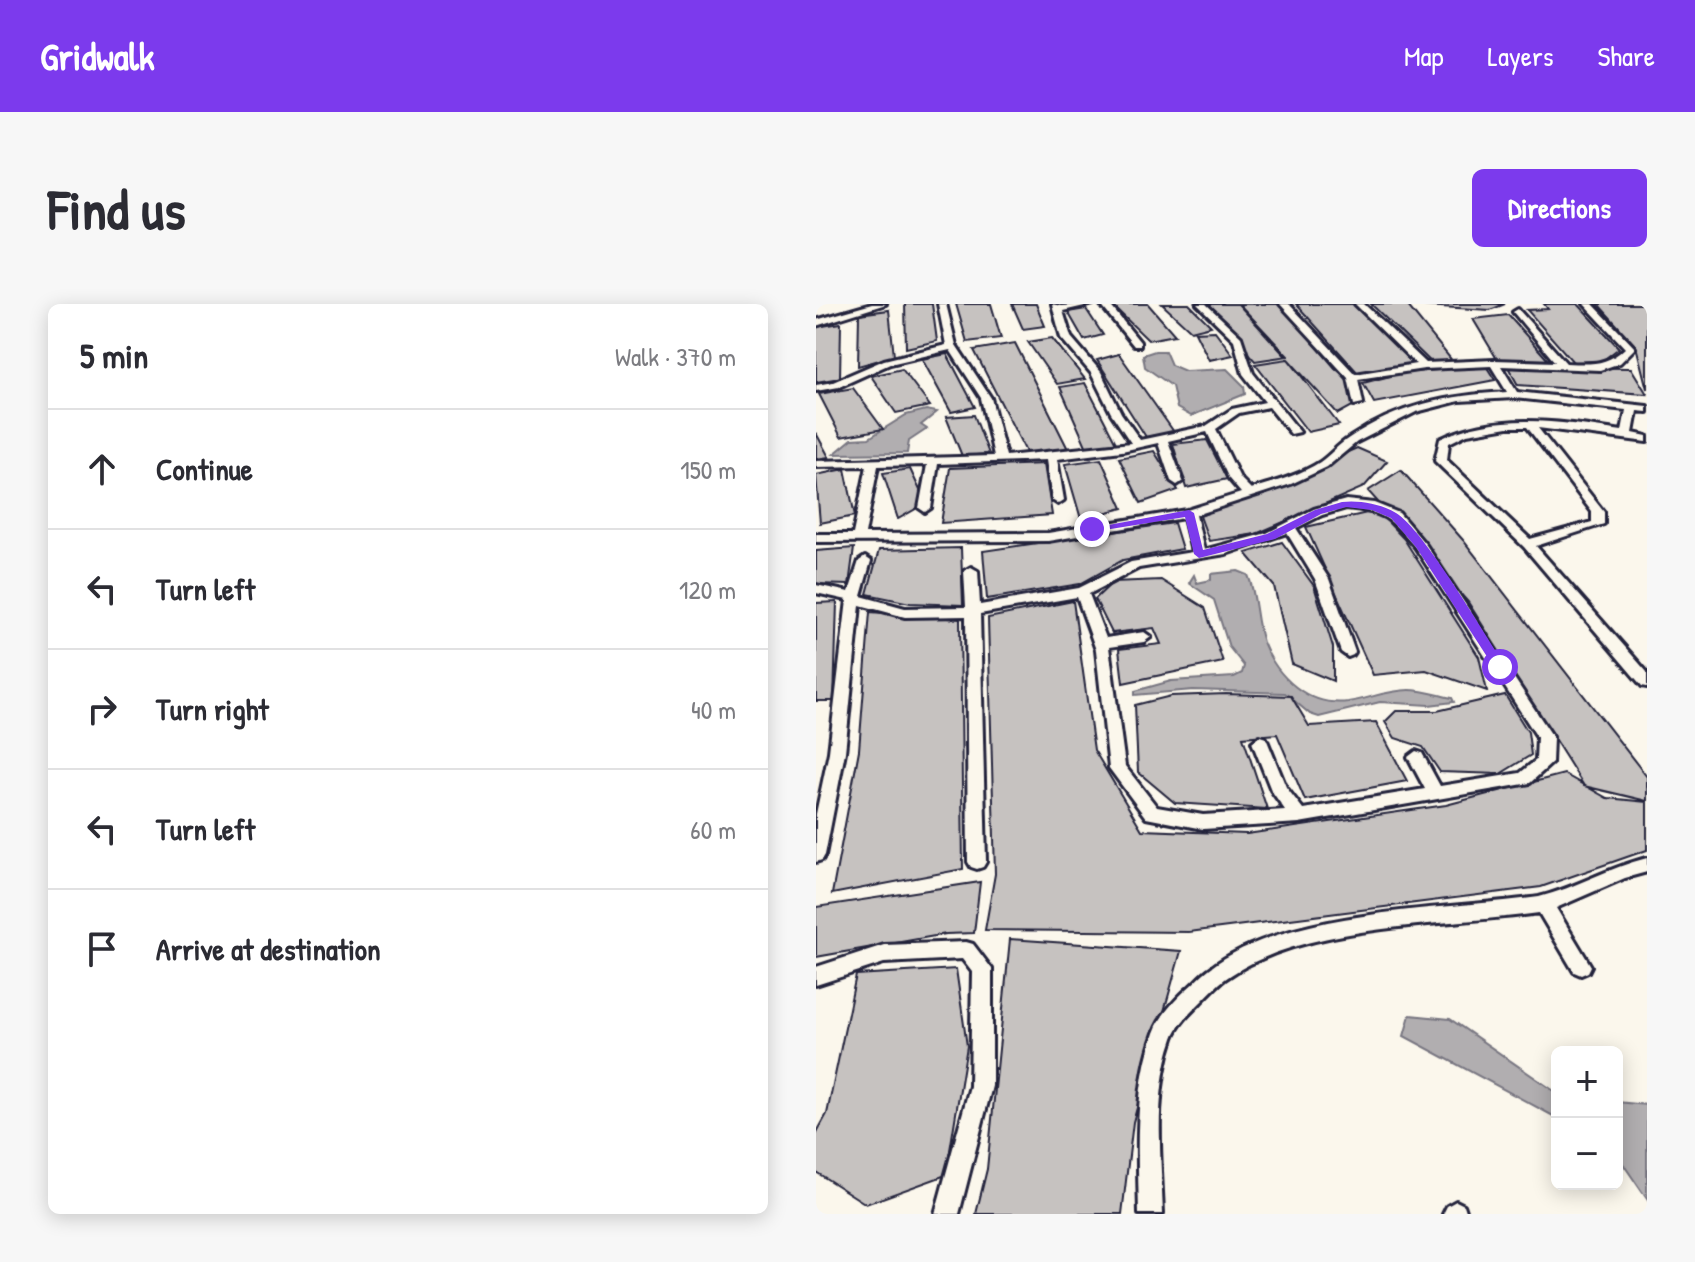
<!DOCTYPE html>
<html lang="en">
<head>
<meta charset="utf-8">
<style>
	:root { --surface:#fff; --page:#f7f7f7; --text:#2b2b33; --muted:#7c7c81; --line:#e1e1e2; --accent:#7c3aed }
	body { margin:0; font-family:"Patrick Hand",sans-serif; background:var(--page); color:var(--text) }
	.controls { position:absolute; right:24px; bottom:24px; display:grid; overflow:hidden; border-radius:12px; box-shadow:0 4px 20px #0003 }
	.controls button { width:72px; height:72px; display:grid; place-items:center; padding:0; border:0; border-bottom:2px solid var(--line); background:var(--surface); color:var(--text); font:40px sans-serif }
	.stop { position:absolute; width:24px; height:24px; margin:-18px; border:6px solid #7c3aed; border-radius:50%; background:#fff }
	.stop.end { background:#7c3aed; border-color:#fff; box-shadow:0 2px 8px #0008 }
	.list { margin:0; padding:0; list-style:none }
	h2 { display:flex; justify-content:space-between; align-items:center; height:104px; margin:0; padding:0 32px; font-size:34px }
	h2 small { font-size:26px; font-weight:400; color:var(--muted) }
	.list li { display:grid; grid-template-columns:52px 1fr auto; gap:24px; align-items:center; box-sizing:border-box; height:120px; padding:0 32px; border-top:2px solid var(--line) }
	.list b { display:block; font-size:30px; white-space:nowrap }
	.list em { font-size:26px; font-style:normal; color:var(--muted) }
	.icon { flex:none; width:44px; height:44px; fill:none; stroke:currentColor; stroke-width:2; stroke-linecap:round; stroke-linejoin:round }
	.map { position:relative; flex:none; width:831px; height:910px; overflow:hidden; border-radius:12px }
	header { display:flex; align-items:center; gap:48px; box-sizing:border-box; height:112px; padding:0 40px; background:var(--accent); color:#fff }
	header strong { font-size:38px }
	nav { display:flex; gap:44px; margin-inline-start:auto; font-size:28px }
	.intro { display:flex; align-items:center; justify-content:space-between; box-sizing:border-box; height:192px; padding:0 48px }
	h1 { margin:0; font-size:56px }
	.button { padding:20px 36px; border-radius:12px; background:var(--accent); color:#fff; font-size:28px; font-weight:700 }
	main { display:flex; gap:48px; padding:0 48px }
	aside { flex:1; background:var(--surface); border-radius:12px; box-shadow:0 4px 20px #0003 }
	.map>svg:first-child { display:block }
</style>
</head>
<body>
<header>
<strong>Gridwalk</strong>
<nav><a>Map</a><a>Layers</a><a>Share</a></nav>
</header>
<div class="intro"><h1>Find us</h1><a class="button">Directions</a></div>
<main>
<aside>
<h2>5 min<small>Walk · 370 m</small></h2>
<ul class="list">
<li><svg class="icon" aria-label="ahead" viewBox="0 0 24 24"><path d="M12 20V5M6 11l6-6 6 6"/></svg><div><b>Continue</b></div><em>150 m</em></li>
<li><svg class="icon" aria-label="left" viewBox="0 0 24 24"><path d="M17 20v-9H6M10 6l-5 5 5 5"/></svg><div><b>Turn left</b></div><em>120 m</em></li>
<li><svg class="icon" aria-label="right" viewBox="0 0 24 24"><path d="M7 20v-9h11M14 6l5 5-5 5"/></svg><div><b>Turn right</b></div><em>40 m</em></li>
<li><svg class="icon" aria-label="left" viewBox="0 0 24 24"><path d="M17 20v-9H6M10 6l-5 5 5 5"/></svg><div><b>Turn left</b></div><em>60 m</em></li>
<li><svg class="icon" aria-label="arrive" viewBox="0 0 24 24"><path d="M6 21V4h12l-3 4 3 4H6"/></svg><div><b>Arrive at destination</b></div></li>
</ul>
</aside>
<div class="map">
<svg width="831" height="910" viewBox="0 0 831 910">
	<rect width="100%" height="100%" fill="#fbf7ec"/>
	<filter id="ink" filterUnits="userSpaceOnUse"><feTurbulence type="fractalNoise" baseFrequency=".0125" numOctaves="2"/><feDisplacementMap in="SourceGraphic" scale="16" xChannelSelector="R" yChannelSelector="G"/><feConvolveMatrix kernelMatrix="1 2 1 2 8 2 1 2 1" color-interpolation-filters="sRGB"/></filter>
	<g filter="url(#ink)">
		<path fill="#b1aeb0" stroke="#787681" stroke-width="2" d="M339,47h10l6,14 14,6 42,-2 17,17 1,8 -54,22 -14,-8 -5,-22 -27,-19 -2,-12z
			M110,106l11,2 -16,13 6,4 -18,12 -2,12 -73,1 18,-15 17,-1 37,-23z
			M422,267l10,4c9,21 7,45 15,67 14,35 45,65 85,60 20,-3 40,-12 61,-12 14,0 29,5 43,8l2,4 -25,3 -49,-3 -61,15 -9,-3 -25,-21 -92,-3 -58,5v-4l36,-10 63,-4 8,-4 2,-7 -15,-19 -15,-47 -25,-17 5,-8 3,8 14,-3v-6z
			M594,711l40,4 107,74v25l-153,-82z
			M801,798l30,3v94l-30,-44z"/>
		<path fill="#c6c2c0" stroke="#22223b" stroke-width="2" d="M89,0h27l5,37 -31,7z
			M140,0h35l10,34 -34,4z
			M196,0h24l9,22 -22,3z
			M295,0h37l27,31 -27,5z
			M346,0h27l22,22 -20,5z
			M388,0h35l49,52 -33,5z
			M422,0h43l54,64 20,16 3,19 -20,11z
			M480,0h64l54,61 -56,8z
			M555,0h134l-15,6 -83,-5 47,58 -19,3z
			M728,0h34l41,44 -17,13 -29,1 -46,-52 21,-1z
			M782,0h49v85l-11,-43z
			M270,5l17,26 -19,5 -16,-28z
			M73,6l5,46 -36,10 1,-52z
			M692,11l40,45 -51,-1 -24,-40z
			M25,19l-1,55 -24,4v-55z
			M399,27l18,24 -24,5 -14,-28z
			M236,34l33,41 -28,5 -29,-42z
			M199,39l53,106 -41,5 -53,-104z
			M131,50l28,53 -24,5 -29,-53z
			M303,50l55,78 -28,5 -49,-77z
			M472,55l11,14 40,52 -31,7 -53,-68z
			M670,62l9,14 -121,23 -11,-20 39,-10z
			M692,63l123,1 16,26 -129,-9z
			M86,65l28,37 -34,7 -25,-37z
			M269,79l32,62 -30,3 -27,-61z
			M37,84l30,41 -42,8 -22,-43z
			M158,111l15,39 -27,2 -16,-39z
			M0,129l13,24 -13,2z
			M391,136l20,39 -41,9 -13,-44z
			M541,144l30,13 -23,26 -108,47 -47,7 -9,-25z
			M338,147l24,39 -37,13 -22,-45z
			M285,155l22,49 -42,11 -16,-55z
			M228,160l8,51 -111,8 9,-55z
			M29,165l10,47 -35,7 -4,-48z
			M94,165l16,34 -28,16 -15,-46z
			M585,166l62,70 184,237v24l-63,-15 -116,-184 -100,-111z
			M551,209l15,3 22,23 75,118 8,34 -61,-21 -53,5 -67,-148z
			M358,219l8,26 -59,11 -43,24 -93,15 -4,-48z
			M466,238l32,44 19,61v34l-41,-17 -18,-78 -28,-33z
			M38,244l-5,37 -33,-1v-33z
			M145,244l2,57 -53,-2 -43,-9 12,-44z
			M345,276l44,28 18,54 -100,21 -4,-34 42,-5 -7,-16 -42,5 -17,-34 18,-17z
			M257,297l21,149 48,80 105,4 199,-29 118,-31 43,24 40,4v48l-106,37 -352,45 -204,-2 10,-56 -7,-256z
			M21,298l-3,99h-18v-98z
			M54,308l90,7 3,250 -131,25 27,-144z
			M410,390l65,2 18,30 67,-4 31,59 -102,19 -28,-66 -34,3 24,72 -92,-6 -37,-31 -3,-67 36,-9z
			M689,391l23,37 3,23 -31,19 -60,-2 -17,-25 -28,-9 -10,-16 11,-11h41z
			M164,578l-6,51 -28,1 -130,23v-50z
			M194,635l171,12 -48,171 -11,92h-146l11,-45z
			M140,665l11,77 -21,129 -80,29 -50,-32v-38l11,-20 29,-139z"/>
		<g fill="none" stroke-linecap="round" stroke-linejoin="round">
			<defs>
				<path id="minor" d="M56,0h14l-70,22v-6z
					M122,0h8l10,41 35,53 15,58 125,-13 -20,-30 -20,-40 -30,-35 -9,-34 9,2 32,-2 -30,7 8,26 30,35 20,41 19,27 66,-14 26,-17 33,-7 -22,-28 -9,-34 -37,-36h9l35,33 12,36 47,59 -9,2 -22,-27 -30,6 -23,16 24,49 11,11c23,-7 49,-14 69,-27 10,-7 18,-17 29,-24 49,-33 100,-43 158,-46l-16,-26 -67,3 -66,10 5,24 -9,2 -6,-27 -68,-74h9l66,70 61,-10 -61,-60h9l62,59 68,-3 61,2 -42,-50 5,-3 48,54c24,1 40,3 59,-15l-41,-44h9l42,44 -15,15 -20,7 -99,-4 16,26 130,14v6l-10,-1 -4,22 14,3v6l-109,-14 66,84v12l-68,22 111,126v15l-5,-1 -118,-139 -89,-86 5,-22c58,-28 121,-17 182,-8l4,-21 -112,-12 -55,3 -43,11 -59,30 -30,25 -36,17 -95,31 8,35 63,-17 47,-24 32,-9 28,3 25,10 27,32 127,192 -1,26 -22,20 -231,40 -96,6 -57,-11 -37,-50 -13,-118 -19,-53 -97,17 6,248 -3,5 -6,2 -6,-2 -3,-5 -2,-246 -61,1 -45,-12 -15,147 -20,103 -3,5 -6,2v-48l13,-62 18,-152 -31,-7v-8l33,7 10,-31 6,-4 6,4 -10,35 44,12 61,-1 -2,-36 7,-4 7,4 2,34 99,-17 52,-26 61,-10 -8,-34 -136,23 -232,1v-8h37l14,-68 -51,1v-6l178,-5 -13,-58 -31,-48 -60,14 -51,23 -23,4v-6l17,-3 51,-22 62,-15zM692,123h19l65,85v10l-62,17 -83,-79 2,-17 18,-9zM391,128l22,47 12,14 -54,17 -139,23 -183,1 13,-68 49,-1 -8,43 6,4 6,-4 7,-44 108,-4 6,40 6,4 6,-4 -7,-41 65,-8 36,-8 13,38 6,4 6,-4 -15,-40zM530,204c40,4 44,10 69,39l122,190 -1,23 -16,13 -80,13 -18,-33 -6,-2 -8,6 17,32 -122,20 -17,-22 -20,-49 -6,-2 -8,6 19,48 14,20 -82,5 -46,-8 -32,-41 -16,-119 35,-5 7,-5 -7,-5 -38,6 -17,-44 50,-26 87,-14 61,-21 28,46 26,73 7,5 5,-2 2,-3 -26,-73 -33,-51 26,-13z
					M284,0h9l31,38v4h-6z
					M831,554v14l-22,6 -69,30 35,58 -3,6 -7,3 -7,-3 -35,-59c-96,14 -234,9 -314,66 -8,6 -15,14 -22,21 -11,11 -25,24 -30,38 -20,56 -12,118 -10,176h-24c-1,-60 -6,-124 15,-181 6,-17 19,-31 33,-44 7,-6 14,-14 22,-20 76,-60 236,-59 330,-72 37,-9 70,-30 108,-39z
					M150,638l7,2 19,25v117l-33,128h-24l35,-128 2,-114 -10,-13 -78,4 -68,22v-18l68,-22z
					M640,897l8,4 3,9h-24l4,-8z"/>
			</defs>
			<use href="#minor" stroke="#22223b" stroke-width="6"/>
			<use href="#minor" fill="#fbf7ec" fill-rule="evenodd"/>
		</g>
	</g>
	<path fill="#7c3aed" d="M526,198c18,-2 39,2 54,11 27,16 87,119 108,151v5h-9l-79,-122 -25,-29 -19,-8 -26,-3 -25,7 -46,25 -76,19 -5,-4 -9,-37 -93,15 -5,-3 102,-19 5,3 9,37 64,-16 48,-24z"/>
</svg>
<div class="controls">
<button>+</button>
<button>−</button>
</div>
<div class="stop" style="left:684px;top:363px"></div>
<div class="stop end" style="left:276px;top:225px"></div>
</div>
</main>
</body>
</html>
